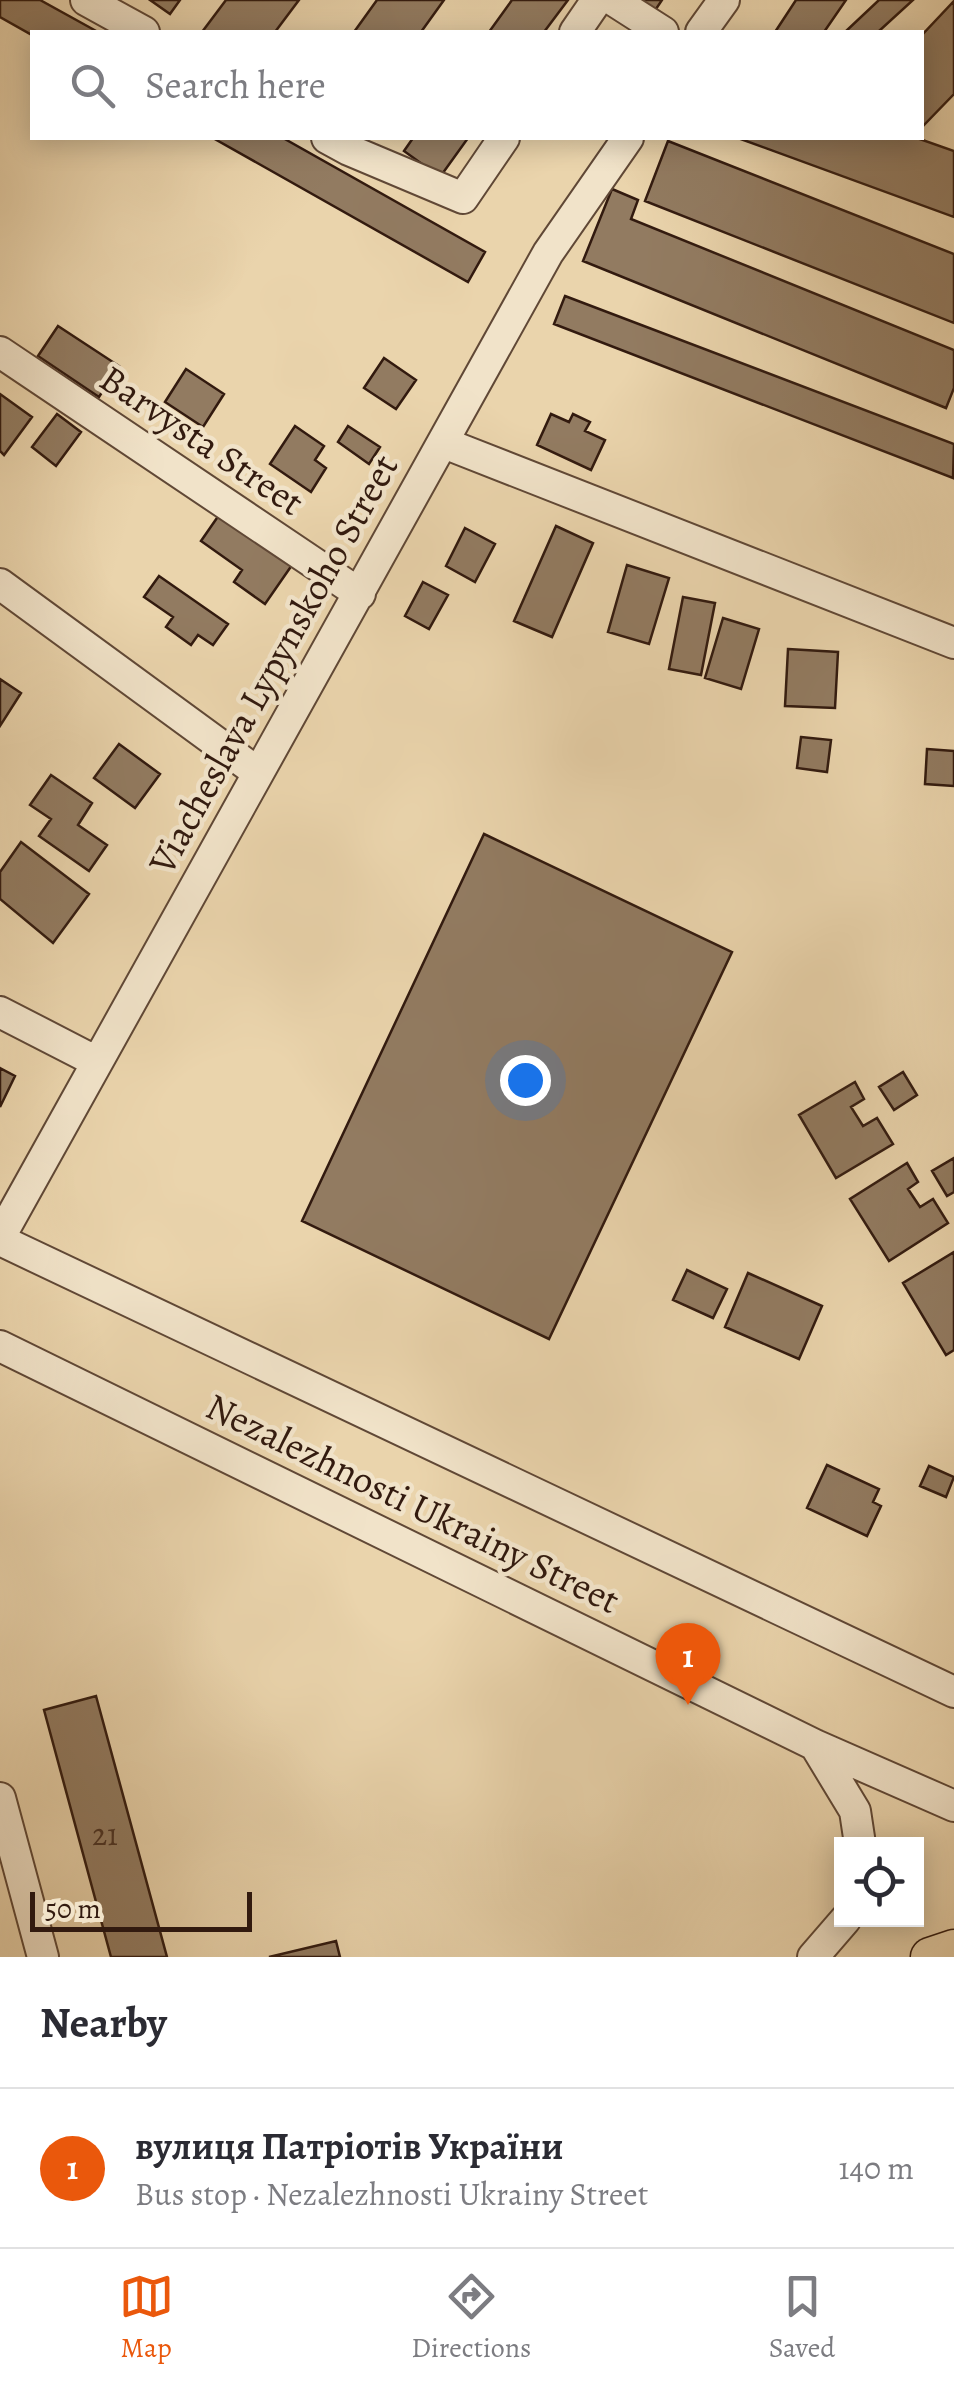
<!DOCTYPE html>
<html lang="en">
<head>
<meta charset="utf-8">
<style>
	:root { --surface:#fff; --page:#f2f2f3; --text:#2b2b33; --muted:#7c7c81; --line:#e1e1e2; --accent:#ea580c }
	body { margin:0; font-family:Alegreya,serif; background:var(--page); color:var(--text) }
	.controls { position:absolute; right:30px; bottom:30px; display:grid; overflow:hidden; border-radius:0px; box-shadow:0 5px 25px #0003 }
	.controls button { width:90px; height:90px; display:grid; place-items:center; padding:0; border:0; border-bottom:2px solid var(--line); background:var(--surface); color:var(--text); font:50px sans-serif }
	.scale { position:absolute; left:30px; bottom:25px; width:222px; box-sizing:border-box; padding-left:10px; border:5px solid #321a0f; border-top:0; font-size:28px; line-height:35px; white-space:nowrap; color:#321a0f; -webkit-text-stroke:8px #f1e3c9; paint-order:stroke }
	.you { position:absolute; left:525px; top:1080px; width:35px; height:35px; margin:-25px; border:8px solid #fff; border-radius:50%; background:#1a73e8; box-shadow:0 0 0 15px #1a73e833 }
	.badge { display:grid; place-items:center; width:65px; height:65px; border-radius:50%; background:var(--accent); color:#fff; font-size:32px; font-weight:700 }
	.pin { position:absolute; translate:-50% -82px; filter:drop-shadow(0 2px 5px #0008) }
	.pin::after { content:''; position:absolute; top:52px; width:35px; height:30px; background:inherit; clip-path:polygon(0 0,100% 0,50% 100%) }
	.list { margin:0; padding:0; list-style:none }
	h2 { display:flex; justify-content:space-between; align-items:center; height:130px; margin:0; padding:0 40px; font-size:42px }
	h2 small { font-size:32px; font-weight:400; color:var(--muted) }
	.list li { display:grid; grid-template-columns:65px 1fr auto; gap:30px; align-items:center; box-sizing:border-box; height:160px; padding:0 40px; border-top:2px solid var(--line) }
	.list b { display:block; font-size:38px; white-space:nowrap }
	.list p { margin:0; font-size:32px; white-space:nowrap; color:var(--muted) }
	.list em { font-size:32px; font-style:normal; color:var(--muted) }
	.icon { flex:none; width:55px; height:55px; fill:none; stroke:currentColor; stroke-width:2; stroke-linecap:round; stroke-linejoin:round }
	.map { position:relative; flex:none; width:954px; height:1957px; overflow:hidden }
	.search { position:absolute; background:var(--surface); box-shadow:0 5px 25px #0003; left:30px; right:30px; top:30px; height:110px; display:flex; align-items:center; gap:25px; box-sizing:border-box; padding:0 35px; border-radius:0px; color:var(--muted); font-size:38px }
	.sheet { height:290px; background:var(--surface) }
	nav { display:flex; justify-content:space-around; align-items:center; box-sizing:border-box; height:140px; border-top:2px solid var(--line); background:var(--surface); font-size:28px; color:var(--muted) }
	nav a { display:grid; justify-items:center; gap:5px }
	nav .on { color:var(--accent) }
	.map>svg:first-child { display:block }
</style>
</head>
<body>
<div class="map">
<svg width="954" height="1957" viewBox="0 0 954 1957">
	<rect width="100%" height="100%" fill="#ead4ac"/>
	<filter id="stains"><feTurbulence type="fractalNoise" baseFrequency=".002" numOctaves="4"/><feColorMatrix values="0 0 0 0 .2 0 0 0 0 .09 0 0 0 0 .02 0 0 0 .5 -.17"/></filter>
	<radialGradient id="worn" r=".72"><stop offset=".6" stop-color="#630" stop-opacity="0"/><stop offset="1" stop-color="#630" stop-opacity=".3"/></radialGradient>
	<path fill="#927b61" stroke="#321a0f" stroke-width="2.5" d="M0,0h40l58,32h-66v3l-32,-18z
		M150,0h30l-10,14z
		M226,0h73l-24,32h-73z
		M377,0h67l-23,32h-67z
		M512,0h56l-24,32h-55z
		M637,0h25l-8,12z
		M796,0h50l-22,32h-49z
		M879,0h34l-35,32h-33z
		M954,1v93l-30,31 -2,-2v-88z
		M213,138h70l202,114 -17,30z
		M413,138h55l-28,39 -36,-26z
		M738,138h179l37,13v66z
		M668,141l286,113v69l-309,-122z
		M612,189l26,11 -7,19 323,131v38l-8,20 -363,-147z
		M565,296l389,148 -1,34 -399,-154z
		M58,326l61,40 -20,31 -61,-41z
		M384,358l32,22 -20,29 -32,-21z
		M186,369l38,25 -21,33 -38,-25z
		M0,394l32,23 -28,38 -4,-4z
		M57,414l24,18 -25,34 -24,-19z
		M551,414l18,8 4,-8 17,8 -5,9 20,9 -14,30 -54,-25z
		M295,426l29,20 -9,14 11,8 -15,24 -41,-28z
		M348,426l32,21 -11,17 -31,-22z
		M219,515l73,50 -27,39 -31,-22 8,-12 -41,-29z
		M556,526l37,17 -41,94 -38,-16z
		M465,528l30,16 -20,38 -29,-16z
		M627,565l42,13 -20,66 -41,-12z
		M159,576l69,48 -15,21 -15,-10 -7,10 -25,-18 7,-10 -29,-20z
		M423,582l25,13 -19,34 -24,-13z
		M683,597l32,6 -14,72 -32,-6z
		M723,618l36,11 -18,60 -36,-11z
		M788,649l50,3 -3,56 -50,-2z
		M0,679l21,14 -21,33z
		M801,737l30,3 -4,32 -30,-4z
		M119,744l41,30 -25,34 -41,-30z
		M927,749l27,2v35l-29,-2z
		M51,775l41,28 -14,22 29,20 -18,26 -50,-35 12,-17 -21,-14z
		M484,834l248,118 -183,387 -247,-118z
		M21,842l68,52 -36,49 -53,-44v-27z
		M0,1068l15,8 -15,31z
		M903,1072l14,23 -23,15 -15,-23z
		M855,1082l9,17 -13,8 12,19 14,-8 16,26 -57,34 -37,-63z
		M954,1158v34l-7,4 -15,-25z
		M907,1163l11,19 -10,7 12,18 13,-8 15,24 -59,38 -39,-62z
		M954,1252v98l-8,5 -43,-72z
		M687,1270l40,19 -14,29 -40,-18z
		M748,1273l74,33 -23,53 -74,-32z
		M827,1465l52,24 -6,13 8,4 -14,30 -60,-28z
		M929,1466l25,11 -8,20 -26,-11z
		M96,1696l71,261h-56l-67,-247z
		M336,1941l4,16h-71z"/>
	<g fill="none" stroke-linecap="round" stroke-linejoin="round">
		<defs>
			<path id="minor" d="M86,0l58,32
				M613,0l50,32
				M575,32l22,-32
				M701,32l23,-32
				M327,138l22,12 114,48 41,-60
				M0,352l360,242
				M444,443l510,200
				M0,584l257,188
				M0,1012l97,50
				M0,1237l548,-984 80,-115
				M0,1240l954,452
				M0,1346l815,399 139,61
				M815,1745l40,66 5,33
				M0,1798l43,159
				M813,1957l32,-37"/>
			<path id="major" d="M930,1957l24,-8"/>
		</defs>
		<use href="#minor" stroke="#604836" stroke-width="34"/>
		<use href="#major" stroke="#321a0f" stroke-width="41"/>
		<use href="#minor" stroke="#f1e3c9" stroke-width="30"/>
		<use href="#major" stroke="#ead4ac" stroke-width="38"/>
	</g>
	<g text-anchor="middle" stroke-width="9" stroke-linejoin="round" paint-order="stroke">
		<g font-size="32" fill="#4a3224">
			<text x="105" y="1845">21</text>
		</g>
		<g font-size="38" fill="#321a0f" stroke="#f1e3c9">
			<text transform="translate(202 440) rotate(34)" y="13">Barvysta Street</text>
			<text transform="translate(273 664) rotate(-61)" y="13">Viacheslava Lypynskoho Street</text>
			<text transform="translate(413 1503) rotate(26)" y="13">Nezalezhnosti Ukrainy Street</text>
		</g>
	</g>
	<rect width="100%" height="100%" filter="url(#stains)"/>
	<rect width="100%" height="100%" fill="url(#worn)"/>
</svg>
<div class="controls">
<button><svg class="icon" aria-label="locate" viewBox="0 0 24 24"><circle cx="12" cy="12" r="6"/><path d="M12 2v4M12 18v4M2 12h4M18 12h4"/></svg></button>
</div>
<div class="scale">50 m</div>
<div class="you"></div>
<div class="pin badge" style="left:688px;top:1705px">1</div>
<div class="search"><svg class="icon" aria-label="search" viewBox="0 0 24 24"><circle cx="10" cy="10" r="6"/><path d="M15 15l6 6"/></svg>Search here</div>
</div>
<section class="sheet">
<h2>Nearby<small></small></h2>
<ul class="list">
<li><span class="badge">1</span><div><b>вулиця Патріотів України</b><p>Bus stop · Nezalezhnosti Ukrainy Street</p></div><em>140 m</em></li>
</ul>
</section>
<nav>
<a class="on"><svg class="icon" aria-label="map" viewBox="0 0 24 24"><path d="M3 6l6-2 6 2 6-2v14l-6 2-6-2-6 2zM9 4v14M15 6v14"/></svg>Map</a>
<a><svg class="icon" aria-label="directions" viewBox="0 0 24 24"><path d="M12 3l9 9-9 9-9-9zM9 14v-3h6M13 9l2 2-2 2"/></svg>Directions</a>
<a><svg class="icon" aria-label="saved" viewBox="0 0 24 24"><path d="M7 4h10v16l-5-4-5 4z"/></svg>Saved</a>
</nav>
</body>
</html>
